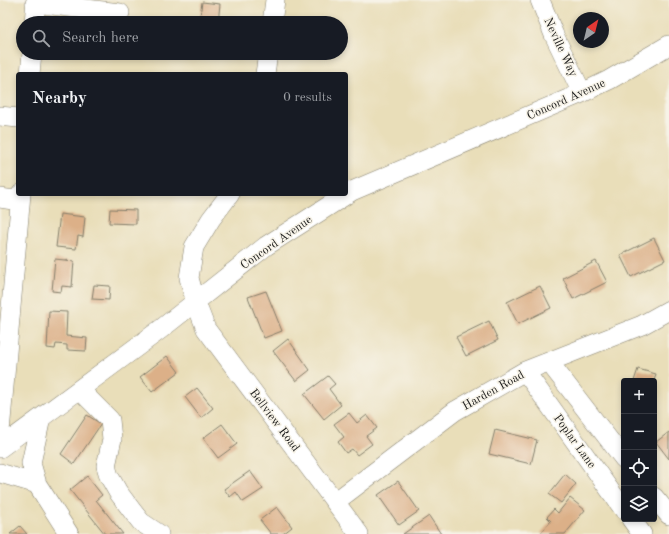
<!DOCTYPE html>
<html lang="en">
<head>
<meta charset="utf-8">
<style>
	:root { --surface:#171b24; --page:#20242c; --text:#f1f3f6; --muted:#9ea1a6; --line:#363941 }
	body { margin:0; font-family:"Old Standard TT",serif; background:var(--page); color:var(--text) }
	.controls { position:absolute; right:12px; bottom:12px; display:grid; overflow:hidden; border-radius:4px; box-shadow:0 2px 6px #0003 }
	.controls button { width:36px; height:36px; display:grid; place-items:center; padding:0; border:0; border-bottom:1px solid var(--line); background:var(--surface); color:var(--text); font:20px sans-serif }
	.compass { position:absolute; left:573px; top:12px; width:36px; height:36px; border-radius:50%; background:var(--surface); box-shadow:0 2px 6px #0003; rotate:35deg }
	.list { margin:0; padding:0; list-style:none }
	h2 { display:flex; justify-content:space-between; align-items:center; height:52px; margin:0; padding:0 16px; font-size:17px }
	h2 small { font-size:13px; font-weight:400; color:var(--muted) }
	.icon { flex:none; width:22px; height:22px; fill:none; stroke:currentColor; stroke-width:2; stroke-linecap:round; stroke-linejoin:round }
	.map { position:relative; flex:none; width:669px; height:534px; overflow:hidden }
	.search { position:absolute; background:var(--surface); box-shadow:0 2px 6px #0003; left:16px; top:16px; width:332px; height:44px; display:flex; align-items:center; gap:10px; box-sizing:border-box; padding:0 14px; border-radius:22px; color:var(--muted); font-size:15px }
	.panel { position:absolute; background:var(--surface); box-shadow:0 2px 6px #0003; left:16px; top:72px; width:332px; height:124px; border-radius:4px }
	.map>svg:first-child { display:block }
</style>
</head>
<body>
<div class="map">
<svg width="669" height="534" viewBox="0 0 669 534">
	<rect width="100%" height="100%" fill="#f7f3e8"/>
	<filter id="ink" filterUnits="userSpaceOnUse"><feTurbulence type="fractalNoise" baseFrequency=".025" numOctaves="2"/><feDisplacementMap in="SourceGraphic" scale="8" xChannelSelector="R" yChannelSelector="G"/><feConvolveMatrix kernelMatrix="1 2 1 2 8 2 1 2 1" color-interpolation-filters="sRGB"/></filter>
	<filter id="wash" filterUnits="userSpaceOnUse"><feTurbulence type="fractalNoise" baseFrequency=".012" numOctaves="4" result="noise"/><feDisplacementMap in="SourceGraphic" scale="16" xChannelSelector="R" yChannelSelector="G"/><feGaussianBlur stdDeviation="0.9" result="paint"/><feColorMatrix in="noise" values="0 0 0 0 0 0 0 0 0 0 0 0 0 0 0 0 0 1.4 0 .05"/><feComposite in="paint" operator="in"/></filter>
	<g filter="url(#wash)">
		<rect width="100%" height="100%" fill="#e9deb9"/>
		<g id="blocks">
			<path fill="#dcb088" d="M202,2l18,2 -2,19h-19z
				M110,209l26,1v14l-27,-1z
				M60,214l25,3 -2,20 -5,-1 -2,13 -20,-2z
				M654,238l11,22 -34,17 -11,-22z
				M55,259l19,2 -2,26 -10,-1 -1,6 -9,-1z
				M596,261l11,21 -34,17 -10,-21z
				M94,285l16,1 -1,14 -17,-1z
				M540,286l11,22 -33,16 -11,-22z
				M266,291l16,40 -18,7 -16,-41z
				M49,311l18,1 -1,24 21,2 -1,13 -19,-1v-5l-11,-1 -1,5 -8,-1z
				M489,321l9,19 -32,16 -10,-19z
				M288,339l22,31 -14,11 -23,-30z
				M167,356l12,16 -27,20 -12,-15z
				M638,369l18,5 -2,7h-20z
				M328,376l7,8 -6,5 12,16 -17,14 -20,-25z
				M197,388l16,20 -12,10 -16,-21z
				M349,413l8,10 10,-8 10,13 -11,8 6,8 -15,11 -5,-6 -6,4 -8,-11 6,-5 -10,-13z
				M87,415l14,9 -27,40 -13,-10z
				M222,424l15,20 -19,14 -15,-20z
				M495,430l42,10 -6,24 -42,-10z
				M669,432v27l-13,-17z
				M250,471l13,18 -20,13 -7,-10 -6,5 -6,-8z
				M565,474l11,10 -15,19 -12,-9z
				M87,476l15,19 -6,5 27,34h-18l-35,-44z
				M398,481l21,30 -20,14 -21,-30z
				M570,498l15,12 -20,24h-23l-1,-1 10,-12 -4,-4 7,-8 4,4z
				M277,507l15,20 -9,7h-12l-11,-14z
				M429,516l12,18h-38z
				M20,526l7,8h-17z"/>
		</g>
	</g>
	<g filter="url(#ink)">
		<use href="#blocks" fill-opacity="0" stroke="#827d6a" stroke-width="1"/>
		<g fill="none" stroke-linecap="round" stroke-linejoin="round">
			<defs>
				<path id="minor" d="M540,0l14,35 28,58
					M35,3l85,10
					M34,23l2,-23
					M272,23l3,-23
					M30,74l2,-21
					M265,74l3,-21
					M0,116l18,2
					M230,194l-19,25 -17,28 -5,31 7,25 10,26 153,205
					M0,198l20,3
					M549,362l75,97
					M525,371l99,139
					M80,390l30,30 2,19 -6,27 3,10 9,16 15,20 8,10 18,12
					M41,418l-10,45 6,21 32,50
					M0,432l21,-238
					M0,448l161,-119 105,-83 86,-55 230,-98 27,-13 60,-35
					M0,473l37,11
					M654,497l15,18
					M335,502l120,-91 70,-40 117,-46 27,-15
					M631,519l11,15"/>
			</defs>
			<use href="#minor" stroke="#827d6a" stroke-width="20"/>
			<use href="#minor" stroke="#fff" stroke-width="19"/>
		</g>
	</g>
	<g text-anchor="middle" stroke-width="3" stroke-linejoin="round" paint-order="stroke">
		<g font-size="12" fill="#1c1c1c" stroke="#f7f3e8">
			<text transform="translate(561 47) rotate(65)" y="4">Neville Way</text>
			<text transform="translate(566 99) rotate(-24)" y="4">Concord Avenue</text>
			<text transform="translate(276 242) rotate(-35)" y="4">Concord Avenue</text>
			<text transform="translate(493 390) rotate(-29)" y="4">Harden Road</text>
			<text transform="translate(275 420) rotate(53)" y="4">Bellview Road</text>
			<text transform="translate(575 441) rotate(54)" y="4">Poplar Lane</text>
		</g>
	</g>
</svg>
<div class="controls">
<button>+</button>
<button>−</button>
<button><svg class="icon" aria-label="locate" viewBox="0 0 24 24"><circle cx="12" cy="12" r="6"/><path d="M12 2v4M12 18v4M2 12h4M18 12h4"/></svg></button>
<button><svg class="icon" aria-label="layers" viewBox="0 0 24 24"><path d="M12 4l9 5-9 5-9-5zM3 14l9 5 9-5"/></svg></button>
</div>
<svg class="compass" viewBox="-18 -18 36 36"><path d="M0-13l5 13h-10z" fill="#e53935"/><path d="M0 13l5-13h-10z" fill="#9ea1a6"/></svg>
<div class="search"><svg class="icon" aria-label="search" viewBox="0 0 24 24"><circle cx="10" cy="10" r="6"/><path d="M15 15l6 6"/></svg>Search here</div>
<section class="panel">
<h2>Nearby<small>0 results</small></h2>
<ul class="list">
</ul>
</section>
</div>
</body>
</html>
